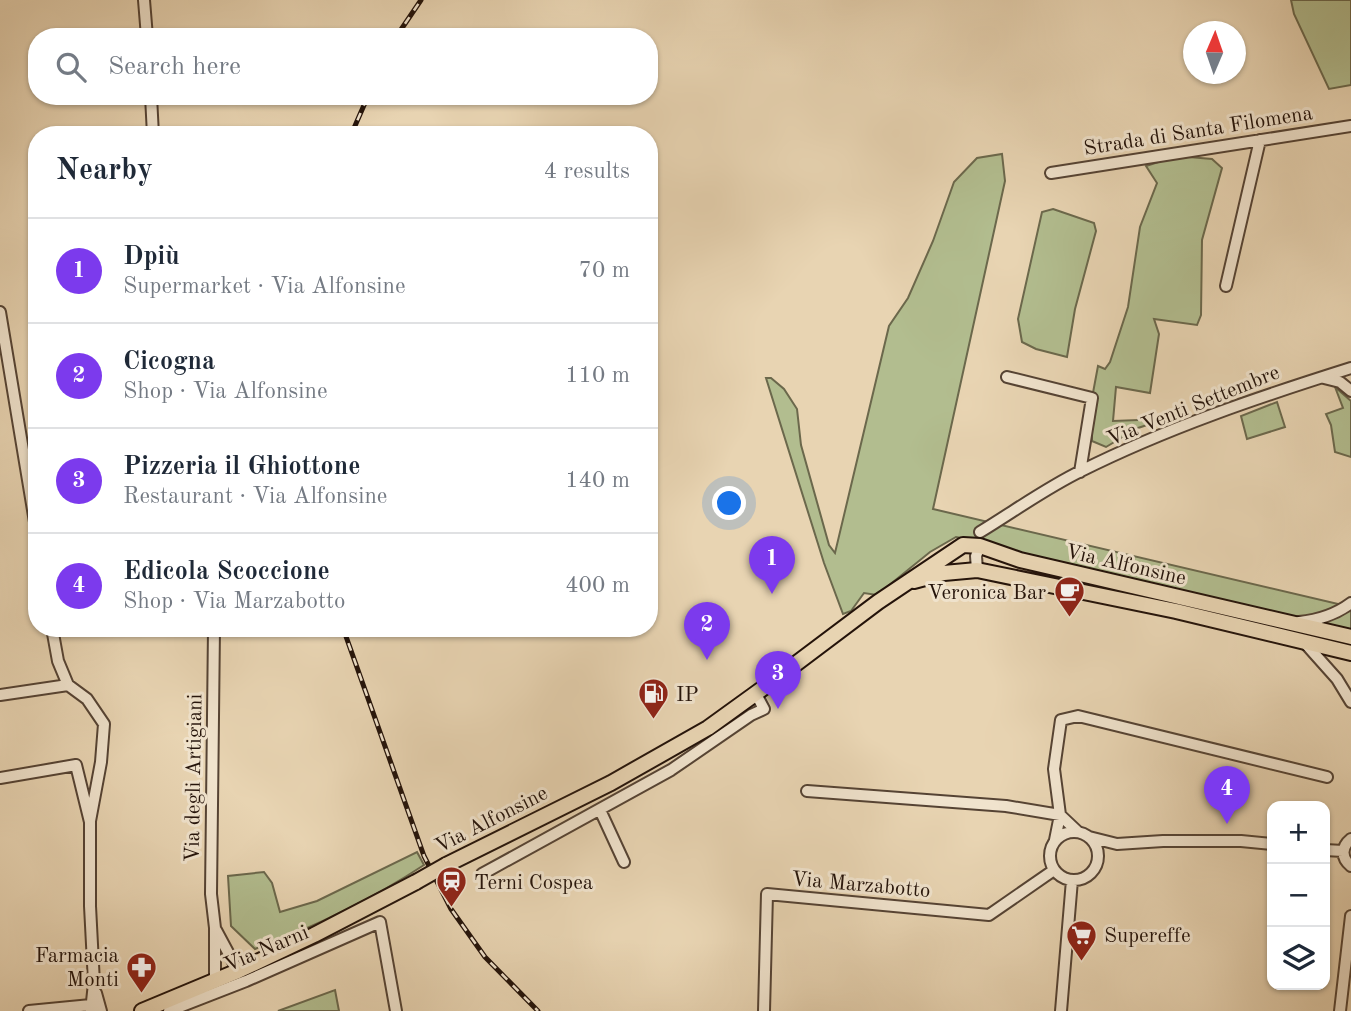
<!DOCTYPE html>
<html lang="en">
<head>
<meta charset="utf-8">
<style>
	:root { --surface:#fff; --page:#f2f2f3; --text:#1f2937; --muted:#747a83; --line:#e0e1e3; --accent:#7c3aed }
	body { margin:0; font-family:"Old Standard TT",serif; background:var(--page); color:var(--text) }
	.controls { position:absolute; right:21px; bottom:21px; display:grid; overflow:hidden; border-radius:14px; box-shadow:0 2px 5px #0004 }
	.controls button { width:63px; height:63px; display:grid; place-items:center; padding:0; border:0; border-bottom:2px solid var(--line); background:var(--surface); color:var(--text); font:35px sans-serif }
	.compass { position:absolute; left:1183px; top:21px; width:63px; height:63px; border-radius:50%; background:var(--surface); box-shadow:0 2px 5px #0004; rotate:2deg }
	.you { position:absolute; left:730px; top:504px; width:24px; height:24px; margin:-18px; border:5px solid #fff; border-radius:50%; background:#1a73e8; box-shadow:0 0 0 10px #1a73e833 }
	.badge { display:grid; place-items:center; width:46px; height:46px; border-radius:50%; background:var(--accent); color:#fff; font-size:23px; font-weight:700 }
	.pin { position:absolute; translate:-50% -58px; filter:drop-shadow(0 2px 4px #0008) }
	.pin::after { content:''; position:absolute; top:37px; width:24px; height:21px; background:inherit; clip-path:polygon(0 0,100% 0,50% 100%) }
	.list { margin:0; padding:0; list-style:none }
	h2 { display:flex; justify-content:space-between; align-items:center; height:91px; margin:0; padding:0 28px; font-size:30px }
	h2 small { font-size:23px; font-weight:400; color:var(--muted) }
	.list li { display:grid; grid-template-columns:46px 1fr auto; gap:21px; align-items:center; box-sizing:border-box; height:105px; padding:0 28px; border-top:2px solid var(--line) }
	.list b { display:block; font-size:26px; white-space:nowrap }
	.list p { margin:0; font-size:23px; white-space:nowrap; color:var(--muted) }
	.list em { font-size:23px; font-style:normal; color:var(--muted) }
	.icon { flex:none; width:38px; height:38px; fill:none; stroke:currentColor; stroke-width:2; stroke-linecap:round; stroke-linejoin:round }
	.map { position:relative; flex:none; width:1351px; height:1011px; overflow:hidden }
	.search { position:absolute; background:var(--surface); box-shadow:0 2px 5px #0004; left:28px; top:28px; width:630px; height:77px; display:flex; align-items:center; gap:18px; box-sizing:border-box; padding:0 24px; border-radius:28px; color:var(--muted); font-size:26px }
	.panel { position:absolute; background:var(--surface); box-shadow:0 2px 5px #0004; left:28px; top:126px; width:630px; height:511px; border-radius:28px }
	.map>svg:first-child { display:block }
</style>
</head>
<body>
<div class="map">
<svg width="1351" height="1011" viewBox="0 0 1351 1011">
	<rect width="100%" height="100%" fill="#e8d4b2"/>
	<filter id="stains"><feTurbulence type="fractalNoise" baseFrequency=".00286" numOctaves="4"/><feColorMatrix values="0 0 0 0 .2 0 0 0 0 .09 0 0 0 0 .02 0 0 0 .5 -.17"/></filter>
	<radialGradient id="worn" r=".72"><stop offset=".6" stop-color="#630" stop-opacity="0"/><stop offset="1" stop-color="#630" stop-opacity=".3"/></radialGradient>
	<path fill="#b2bd8f" stroke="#6b684c" stroke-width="2" d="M1291,0h60v85l-22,4 -35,-75z
		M1002,154l3,27 -72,328 418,98v24l-320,-73 -57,-18 -18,-3 -26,15 -53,43 -13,-2 -13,18 -8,3 -19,-51 -58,-185h5l13,11 13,20 4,36 28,100 6,8 54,-227 19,-28 25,-57 21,-59 23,-24z
		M1177,156l35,3 10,9 -20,72 -1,75 -4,10 -43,-6 5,15 -9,59 -34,-6 -3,34 52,-2 -27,9 -32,19 -14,-6v-43l6,-32 7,3 5,-7 18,-55 12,-80 17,-44 -11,-17z
		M1053,209l41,14 2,8 -21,78 -8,48 -31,-8 -14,-7 -4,-23 24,-107z
		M1335,387l16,14v56l-16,-5 -4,-27 -5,-11 17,-6z
		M1277,402l8,25 -38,12 -6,-23z
		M417,852l7,13c-53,35 -110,62 -169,84l-24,-23 -3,-50 36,-4 8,11 8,29 37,-11z
		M335,990l4,21h-61z"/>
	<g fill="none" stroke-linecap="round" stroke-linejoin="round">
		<defs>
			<path id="minor" d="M144,0l3,37
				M151,96l2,39
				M1051,173l300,-47
				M1226,286l34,-146
				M0,312l37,222
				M1007,377l85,21 -12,74
				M1324,378l16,4 11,9
				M980,532c33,-20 66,-44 101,-61 86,-43 178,-74 270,-103
				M977,570l-1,-14 4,-10
				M1299,622c20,-2 36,-7 52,-19
				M52,628l6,33 10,24 19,14 17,25 -3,38 -11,59
				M214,628l-3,266 4,34v54
				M1304,642l33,37 14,23
				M0,695l68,-10
				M0,778l76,-13 14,57v84l4,77 -3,28
				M807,791l199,15 54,9 18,17
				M600,810l24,52
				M1050 856a24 24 0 1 1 48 0a24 24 0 1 1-48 0Z
				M1089,837l28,7 46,-3h78l31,3
				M1351,839c-10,8 -10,19 0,27
				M1055,840l5,-25 -6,-46 7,-49 17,-4 249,61
				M1325,850l18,1
				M482,874l189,-104 80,-55 13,-6 -8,-15
				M216,930l22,41
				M96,993l5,18
				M29,1011l62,-6
				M169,1011l77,-30 134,-59 16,89
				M764,1011l3,-117 222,21 65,-45
				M1061,1011l11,-131
				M1340,1011l11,-95"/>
			<path id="major" d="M914,581l30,-8 33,-3 199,41 175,42
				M446,865l165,-82 97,-55 65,-47 105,-79 85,-57 17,1 40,14 331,77
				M142,1011l96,-40 76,-36 102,-53"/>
		</defs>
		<use href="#minor" stroke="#554334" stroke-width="14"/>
		<use href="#major" stroke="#24130a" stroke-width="18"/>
		<use href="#minor" stroke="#f0e3cd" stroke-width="10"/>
		<use href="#major" stroke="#e8d4b2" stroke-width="14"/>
		<defs>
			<path id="rail" d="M396,37l25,-37
				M351,135l17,-39
				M343,628l81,228 27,53 34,48 53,54"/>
		</defs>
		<use href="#rail" stroke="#24130a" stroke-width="5"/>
		<use href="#rail" stroke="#f0e3cd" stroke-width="2.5" stroke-dasharray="8" stroke-linecap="butt"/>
		<defs>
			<path id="major-bridge" d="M416,882l30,-17"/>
		</defs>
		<use href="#major-bridge" stroke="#24130a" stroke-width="18" stroke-linecap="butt"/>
		<use href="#major-bridge" stroke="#e8d4b2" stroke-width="14"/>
	</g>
	<defs>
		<symbol id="cafe-pin" viewBox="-11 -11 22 30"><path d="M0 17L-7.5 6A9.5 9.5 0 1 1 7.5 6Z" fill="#8f2418" stroke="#f0e3cd"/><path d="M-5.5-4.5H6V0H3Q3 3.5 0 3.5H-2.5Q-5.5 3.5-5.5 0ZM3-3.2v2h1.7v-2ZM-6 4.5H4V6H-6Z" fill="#fff"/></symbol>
		<symbol id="fuel-pin" viewBox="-11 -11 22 30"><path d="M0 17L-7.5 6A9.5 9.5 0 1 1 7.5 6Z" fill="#8f2418" stroke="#f0e3cd"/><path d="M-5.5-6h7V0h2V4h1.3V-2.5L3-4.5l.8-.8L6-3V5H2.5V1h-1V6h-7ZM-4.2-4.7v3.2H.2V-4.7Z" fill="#fff"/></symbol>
		<symbol id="station-pin" viewBox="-11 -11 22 30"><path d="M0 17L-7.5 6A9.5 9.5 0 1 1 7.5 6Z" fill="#8f2418" stroke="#f0e3cd"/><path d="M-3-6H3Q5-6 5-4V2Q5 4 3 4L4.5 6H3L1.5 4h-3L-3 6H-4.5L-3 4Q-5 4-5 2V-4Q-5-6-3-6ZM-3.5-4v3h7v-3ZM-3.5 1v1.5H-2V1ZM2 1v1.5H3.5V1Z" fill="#fff"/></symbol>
		<symbol id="supermarket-pin" viewBox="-11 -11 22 30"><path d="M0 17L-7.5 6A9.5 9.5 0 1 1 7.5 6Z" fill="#8f2418" stroke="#f0e3cd"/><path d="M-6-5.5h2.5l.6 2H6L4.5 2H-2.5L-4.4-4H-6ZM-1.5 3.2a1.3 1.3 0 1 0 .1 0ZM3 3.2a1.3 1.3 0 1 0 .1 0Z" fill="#fff"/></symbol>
		<symbol id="pharmacy-pin" viewBox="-11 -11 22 30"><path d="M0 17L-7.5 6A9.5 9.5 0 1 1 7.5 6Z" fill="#8f2418" stroke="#f0e3cd"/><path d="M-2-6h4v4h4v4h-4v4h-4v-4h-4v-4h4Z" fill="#fff"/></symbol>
	</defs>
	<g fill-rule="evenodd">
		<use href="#cafe-pin" x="1052" y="574" width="35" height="47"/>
		<use href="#fuel-pin" x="636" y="676" width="35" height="47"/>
		<use href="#station-pin" x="434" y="864" width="35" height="47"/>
		<use href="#supermarket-pin" x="1064" y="918" width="35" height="47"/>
		<use href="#pharmacy-pin" x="124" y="950" width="35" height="47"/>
	</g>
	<g text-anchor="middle" stroke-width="6" stroke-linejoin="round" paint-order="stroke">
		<g font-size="21" fill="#24130a" stroke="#f0e3cd">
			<text transform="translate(1198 130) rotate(-9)" y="7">Strada di Santa Filomena</text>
			<text transform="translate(1193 405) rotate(-22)" y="7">Via Venti Settembre</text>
			<text transform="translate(1126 564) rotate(13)" y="7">Via Alfonsine</text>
			<text transform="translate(193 778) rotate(-89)" y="7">Via degli Artigiani</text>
			<text transform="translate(491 819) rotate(-27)" y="7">Via Alfonsine</text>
			<text transform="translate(861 884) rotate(5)" y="7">Via Marzabotto</text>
			<text transform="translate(266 948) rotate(-23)" y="7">Via Narni</text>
		</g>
		<g font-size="21" fill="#24130a" stroke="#f0e3cd" text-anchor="start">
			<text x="1046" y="599" text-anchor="end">Veronica Bar</text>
			<text x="676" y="701">IP</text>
			<text x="474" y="889">Terni Cospea</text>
			<text x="1104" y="942">Supereffe</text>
			<text x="119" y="962" text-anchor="end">Farmacia<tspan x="119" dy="24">Monti</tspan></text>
		</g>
	</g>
	<rect width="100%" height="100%" filter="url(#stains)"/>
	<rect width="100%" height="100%" fill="url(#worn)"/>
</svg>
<div class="controls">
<button>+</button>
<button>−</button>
<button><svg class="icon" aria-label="layers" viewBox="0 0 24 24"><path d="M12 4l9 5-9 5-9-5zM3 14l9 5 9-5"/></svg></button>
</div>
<svg class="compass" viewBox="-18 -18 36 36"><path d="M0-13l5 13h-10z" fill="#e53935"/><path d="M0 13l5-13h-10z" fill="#747a83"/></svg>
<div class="you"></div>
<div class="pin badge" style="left:772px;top:594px">1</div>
<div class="pin badge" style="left:707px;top:660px">2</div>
<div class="pin badge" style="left:778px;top:709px">3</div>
<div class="pin badge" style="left:1227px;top:824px">4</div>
<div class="search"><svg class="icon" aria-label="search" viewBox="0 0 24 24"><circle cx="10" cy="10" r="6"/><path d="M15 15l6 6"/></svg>Search here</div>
<section class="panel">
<h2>Nearby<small>4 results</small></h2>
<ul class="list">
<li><span class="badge">1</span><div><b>Dpiù</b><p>Supermarket · Via Alfonsine</p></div><em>70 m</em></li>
<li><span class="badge">2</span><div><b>Cicogna</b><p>Shop · Via Alfonsine</p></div><em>110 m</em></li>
<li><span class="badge">3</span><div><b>Pizzeria il Ghiottone</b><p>Restaurant · Via Alfonsine</p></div><em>140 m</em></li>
<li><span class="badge">4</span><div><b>Edicola Scoccione</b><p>Shop · Via Marzabotto</p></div><em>400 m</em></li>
</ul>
</section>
</div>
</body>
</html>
